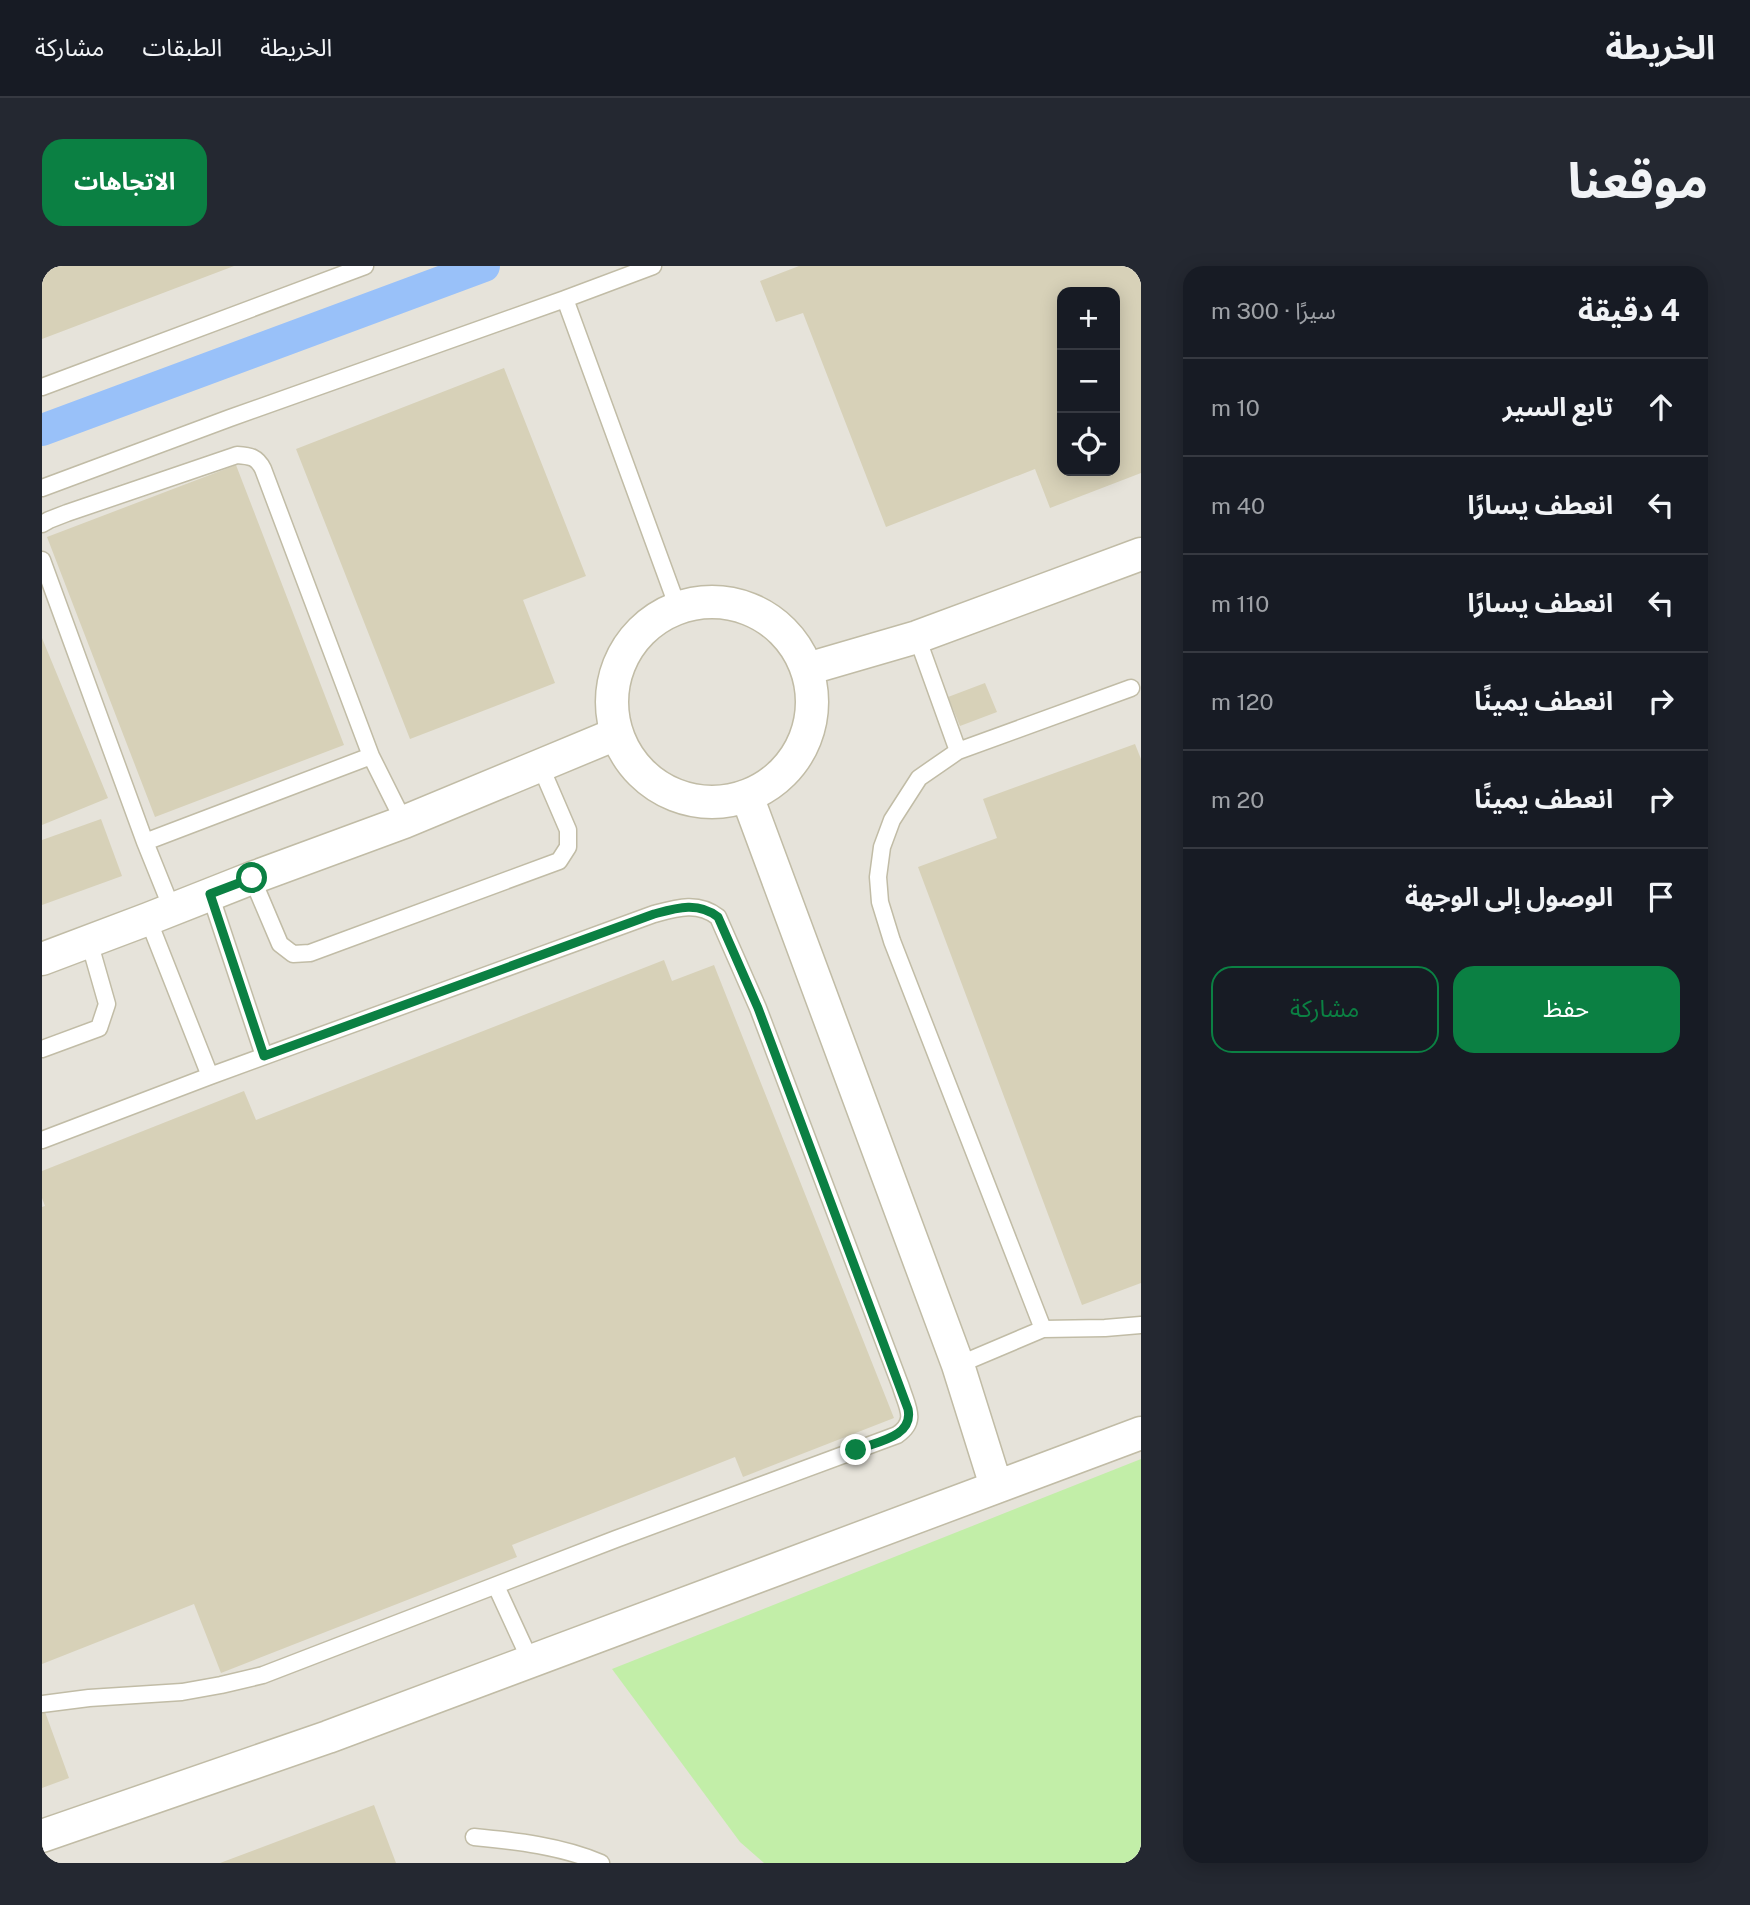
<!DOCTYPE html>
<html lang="ar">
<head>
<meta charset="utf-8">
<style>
	:root { --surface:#171b24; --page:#242831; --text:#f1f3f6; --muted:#9ea1a6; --line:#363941; --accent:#0b8043 }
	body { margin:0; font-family:"Public Sans","Noto Sans Arabic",sans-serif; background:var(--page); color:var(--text); direction:rtl }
	.controls { position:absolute; right:21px; top:21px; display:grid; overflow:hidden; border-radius:14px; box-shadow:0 4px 18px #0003 }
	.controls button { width:63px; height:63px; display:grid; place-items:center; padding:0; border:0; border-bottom:2px solid var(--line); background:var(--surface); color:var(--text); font:35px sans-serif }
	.stop { position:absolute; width:21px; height:21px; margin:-16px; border:5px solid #0b8043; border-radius:50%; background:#fff }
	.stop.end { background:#0b8043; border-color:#fff; box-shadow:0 2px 7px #0008 }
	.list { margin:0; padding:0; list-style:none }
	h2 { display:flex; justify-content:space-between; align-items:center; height:91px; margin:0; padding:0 28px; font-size:30px }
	h2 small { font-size:23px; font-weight:400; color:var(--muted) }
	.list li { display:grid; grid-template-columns:46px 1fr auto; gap:21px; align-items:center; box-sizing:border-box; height:98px; padding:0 28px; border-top:2px solid var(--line) }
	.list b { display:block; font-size:26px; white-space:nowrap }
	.list em { font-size:23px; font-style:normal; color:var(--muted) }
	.actions { display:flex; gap:14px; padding:21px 28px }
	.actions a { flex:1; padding:16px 0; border:2px solid var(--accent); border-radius:21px; text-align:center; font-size:24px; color:var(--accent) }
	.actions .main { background:var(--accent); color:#fff }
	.icon { flex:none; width:38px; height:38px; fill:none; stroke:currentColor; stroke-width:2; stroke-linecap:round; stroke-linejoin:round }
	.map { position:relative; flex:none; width:1099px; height:1597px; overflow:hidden; direction:ltr; border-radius:21px }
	header { display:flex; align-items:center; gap:42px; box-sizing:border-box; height:98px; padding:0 35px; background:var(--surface); border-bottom:2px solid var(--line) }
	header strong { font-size:33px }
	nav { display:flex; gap:38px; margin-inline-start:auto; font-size:24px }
	.intro { display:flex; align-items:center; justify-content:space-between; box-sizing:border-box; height:168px; padding:0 42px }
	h1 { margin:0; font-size:49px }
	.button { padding:18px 32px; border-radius:21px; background:var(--accent); color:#fff; font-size:24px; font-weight:700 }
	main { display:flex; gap:42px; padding:0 42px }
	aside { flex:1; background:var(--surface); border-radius:21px; box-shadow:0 4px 18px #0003 }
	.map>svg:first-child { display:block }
</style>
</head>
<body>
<header>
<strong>الخريطة</strong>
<nav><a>الخريطة</a><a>الطبقات</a><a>مشاركة</a></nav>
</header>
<div class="intro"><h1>موقعنا</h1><a class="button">الاتجاهات</a></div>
<main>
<aside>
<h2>4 دقيقة<small>سيرًا · 300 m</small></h2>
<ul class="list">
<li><svg class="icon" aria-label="ahead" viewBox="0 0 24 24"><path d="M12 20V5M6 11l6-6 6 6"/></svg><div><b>تابع السير</b></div><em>10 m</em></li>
<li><svg class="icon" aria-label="left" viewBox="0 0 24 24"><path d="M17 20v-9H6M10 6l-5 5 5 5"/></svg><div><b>انعطف يسارًا</b></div><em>40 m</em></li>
<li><svg class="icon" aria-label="left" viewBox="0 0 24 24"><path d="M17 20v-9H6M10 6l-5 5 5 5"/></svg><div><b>انعطف يسارًا</b></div><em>110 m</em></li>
<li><svg class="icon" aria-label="right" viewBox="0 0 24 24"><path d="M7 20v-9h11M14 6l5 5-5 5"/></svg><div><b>انعطف يمينًا</b></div><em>120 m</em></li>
<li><svg class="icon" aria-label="right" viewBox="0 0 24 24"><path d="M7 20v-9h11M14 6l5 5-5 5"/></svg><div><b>انعطف يمينًا</b></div><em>20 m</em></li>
<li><svg class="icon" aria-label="arrive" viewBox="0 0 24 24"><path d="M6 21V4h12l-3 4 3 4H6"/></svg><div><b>الوصول إلى الوجهة</b></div></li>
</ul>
<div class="actions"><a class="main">حفظ</a><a>مشاركة</a></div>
</aside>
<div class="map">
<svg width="1099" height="1597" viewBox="0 0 1099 1597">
	<rect width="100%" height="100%" fill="#f4f2e4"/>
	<path fill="#e6e3da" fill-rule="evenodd" d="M0,0h1099v1597h-1099zM1020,26h53v179h-53z"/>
	<path fill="#c2eea8" d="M1099,1193v404h-377l-24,-21 -128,-173z"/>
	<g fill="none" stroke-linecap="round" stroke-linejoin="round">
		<path stroke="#99c1f9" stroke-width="32" d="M0,164l442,-164"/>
	</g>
	<path fill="#d7d1b8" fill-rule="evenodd" d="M0,0h192l-192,73z
		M757,0h342v207l-91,35 -15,-39 -149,58 -83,-214 -27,9 -16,-41zM1020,26h53v179h-53z
		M462,102l82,208 -63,24 32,83 -145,56 -114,-290z
		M194,199l108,280 -189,72 -108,-280z
		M0,372l66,160 -66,27z
		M943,417l12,29 -37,14 -12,-29z
		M1093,478l6,15v524l-59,22 -164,-438 79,-29 -14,-39z
		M59,553l21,57 -80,29v-65z
		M622,694l8,21 42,-16 180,453 -151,59 -8,-20 -223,88 5,12 -296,116 -27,-69 -152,60v-457l3,-1 -3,-8v-27l202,-80 12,29z
		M2,1443l25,69 -27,10v-78z
		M332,1539l22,58h-176z"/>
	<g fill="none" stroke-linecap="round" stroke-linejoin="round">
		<defs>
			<path id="lane" d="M523,33l88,-33
				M0,121l323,-121
				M0,222l188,-70 335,-119 113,309
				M0,258l7,-4 18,-7 170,-58c14,1 20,2 26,14l108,287 33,66
				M0,294l103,282 27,67
				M875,371l41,114
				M103,576l226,-86
				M210,612l28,66 13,10 17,-1 249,-92 9,-14v-17l-28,-65
				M168,628l54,162
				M106,653l62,157
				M0,783l57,-21 8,-24 -18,-63
				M0,874l168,-64 444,-162c22,-6 44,-13 64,3l40,91 143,379c6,20 17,34 -4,48l-281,104 -353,136 -42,10 -39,7 -93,6 -47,6
				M1001,1063l-151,-388 -12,-39 -2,-25 4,-30 10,-27 27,-42 39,-27 173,-63
				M916,1099l85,-36 62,-1 36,-3
				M454,1320l35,76
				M432,1571c42,4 87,9 127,26"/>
			<path id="street" d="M570 436a100 100 0 1 1 200 0a100 100 0 1 1-200 0Z
				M765,403l110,-32 224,-83
				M705,530l211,569 38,121
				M0,693l106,-40 104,-41 152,-56 212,-88
				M0,1570l286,-99 813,-304"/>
		</defs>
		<use href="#lane" stroke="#c1bca6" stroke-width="19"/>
		<use href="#street" stroke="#c1bca6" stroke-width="35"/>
		<use href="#lane" stroke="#fff" stroke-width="16"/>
		<use href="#street" stroke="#fff" stroke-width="32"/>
	</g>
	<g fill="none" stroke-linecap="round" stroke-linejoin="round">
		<path stroke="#0b8043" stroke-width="9" d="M210,612l-42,16 54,162 390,-142c22,-6 44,-13 64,3l40,91 150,401c6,28 -32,33 -52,41"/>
	</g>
</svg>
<div class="controls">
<button>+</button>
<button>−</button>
<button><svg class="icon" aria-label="locate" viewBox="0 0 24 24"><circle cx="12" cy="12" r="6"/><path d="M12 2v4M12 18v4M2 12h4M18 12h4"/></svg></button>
</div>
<div class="stop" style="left:210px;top:612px"></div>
<div class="stop end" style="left:814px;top:1184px"></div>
</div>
</main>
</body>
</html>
